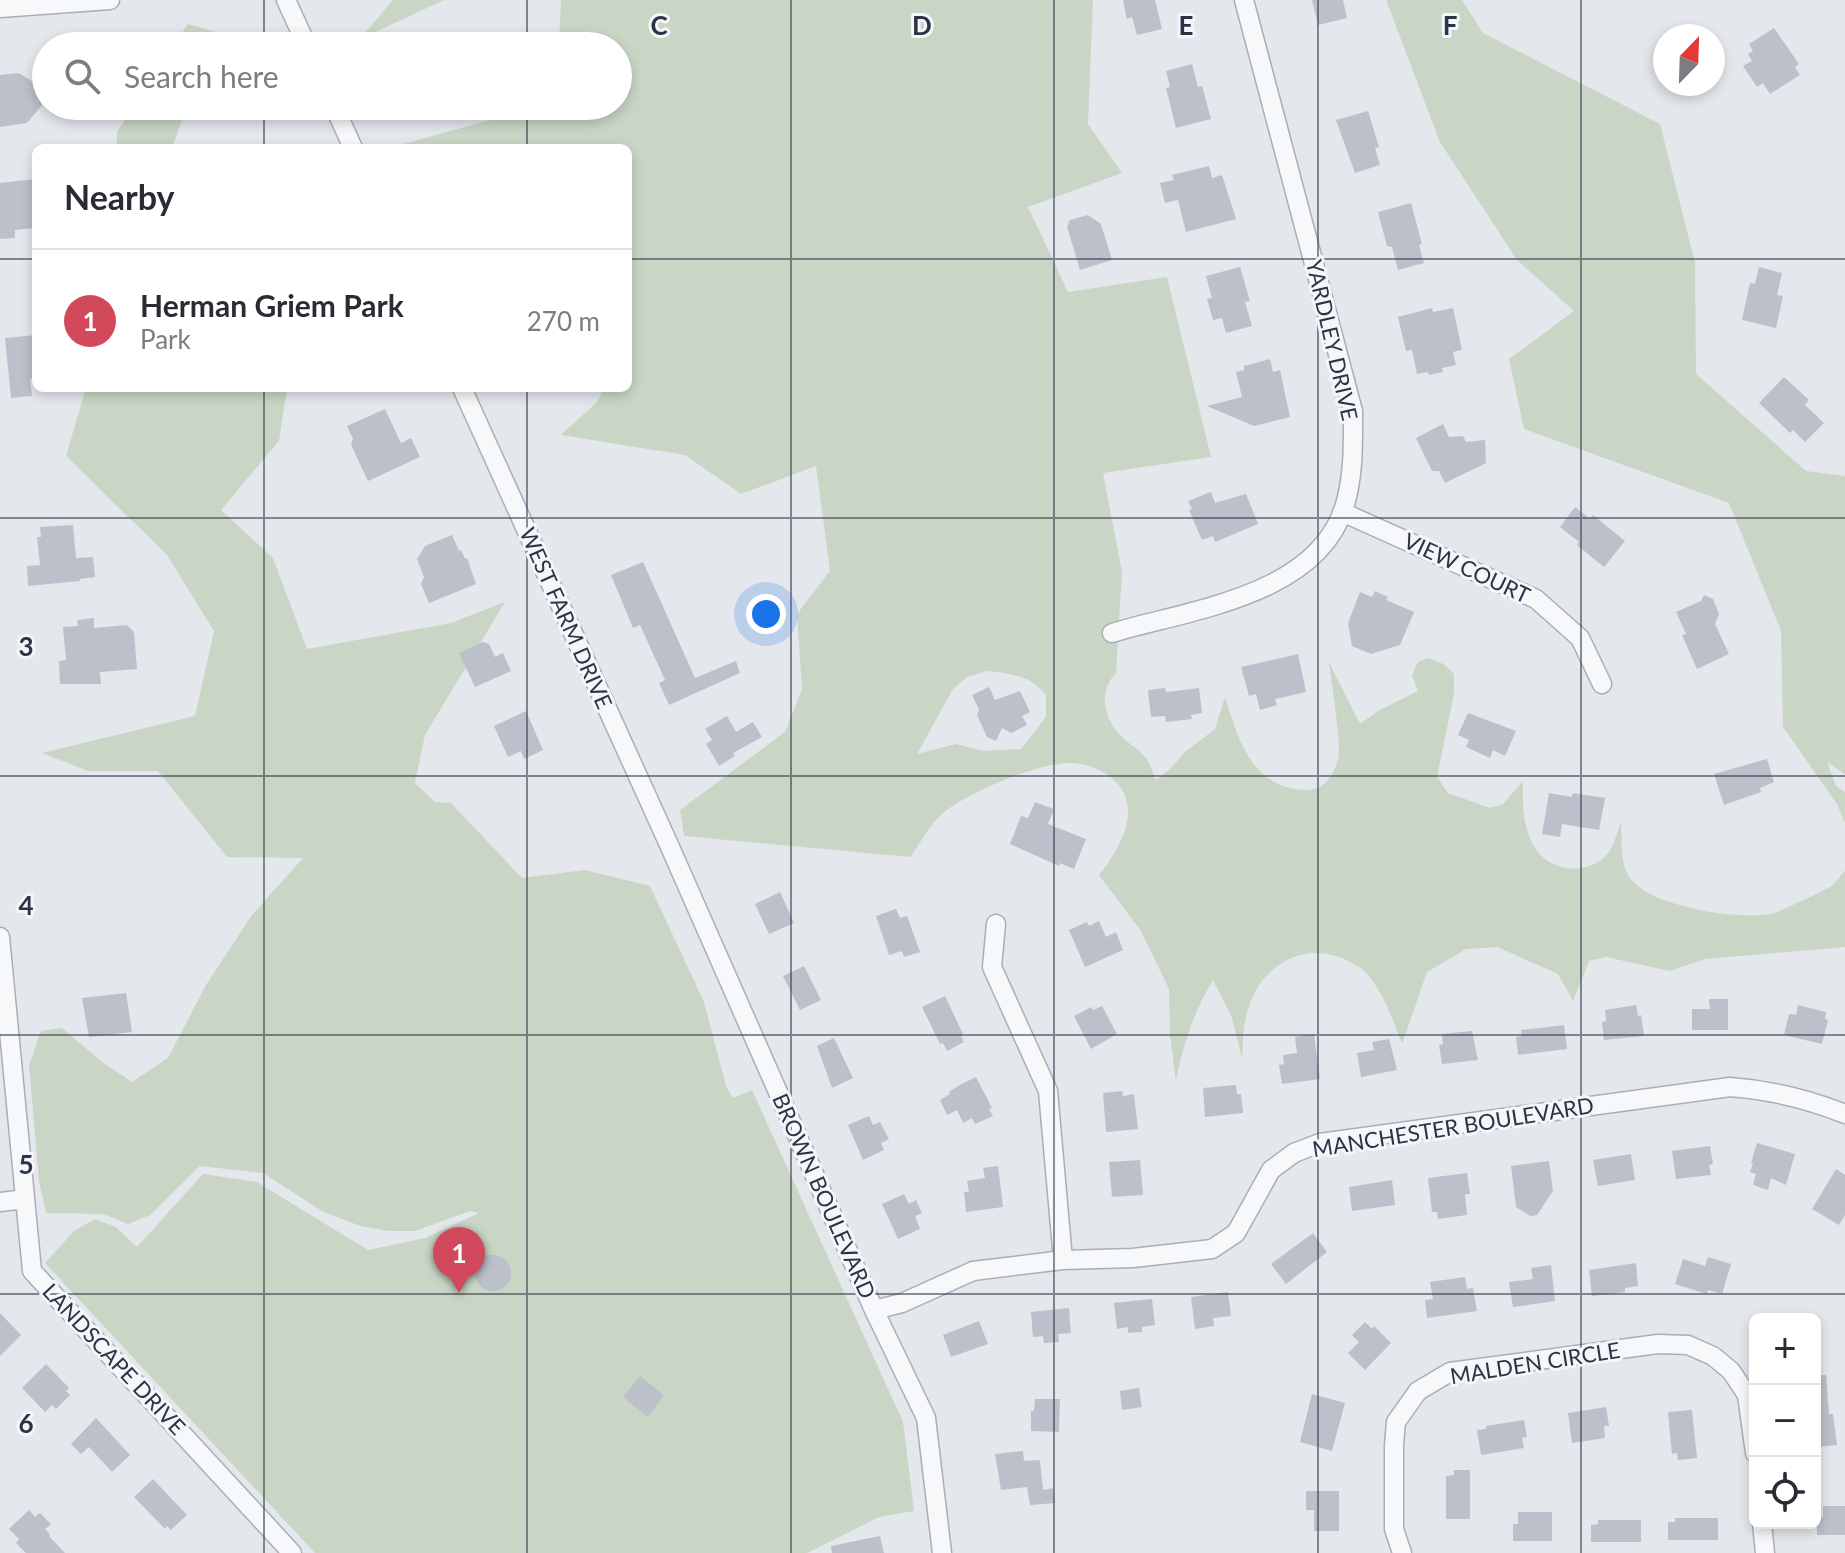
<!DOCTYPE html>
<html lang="en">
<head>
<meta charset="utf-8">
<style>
	:root { --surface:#fff; --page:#f7f7f7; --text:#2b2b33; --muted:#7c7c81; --line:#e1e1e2; --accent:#d1495b }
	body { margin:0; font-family:Lato,sans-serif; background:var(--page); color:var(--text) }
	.controls { position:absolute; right:24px; bottom:24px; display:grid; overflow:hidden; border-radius:12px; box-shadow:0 4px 12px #0003 }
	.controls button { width:72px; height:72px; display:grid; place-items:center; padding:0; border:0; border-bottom:2px solid var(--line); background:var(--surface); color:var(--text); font:40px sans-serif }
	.compass { position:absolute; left:1653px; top:24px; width:72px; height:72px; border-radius:50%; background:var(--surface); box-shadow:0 4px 12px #0003; rotate:23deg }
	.you { position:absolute; left:766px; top:614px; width:28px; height:28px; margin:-20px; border:6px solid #fff; border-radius:50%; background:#1a73e8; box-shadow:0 0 0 12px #1a73e833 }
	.badge { display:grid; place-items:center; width:52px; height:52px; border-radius:50%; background:var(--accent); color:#fff; font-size:26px; font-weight:700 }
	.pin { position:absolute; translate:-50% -66px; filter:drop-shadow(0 2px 4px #0008) }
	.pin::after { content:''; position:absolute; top:42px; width:28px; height:24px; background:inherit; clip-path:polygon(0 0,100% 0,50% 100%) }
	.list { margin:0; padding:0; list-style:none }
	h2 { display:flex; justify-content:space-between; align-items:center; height:104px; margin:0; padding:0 32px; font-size:34px }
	h2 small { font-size:26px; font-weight:400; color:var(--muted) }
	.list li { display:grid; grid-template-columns:52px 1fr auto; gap:24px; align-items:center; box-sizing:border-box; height:144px; padding:0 32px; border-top:2px solid var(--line) }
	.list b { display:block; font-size:30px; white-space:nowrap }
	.list p { margin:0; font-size:26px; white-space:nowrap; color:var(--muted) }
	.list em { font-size:26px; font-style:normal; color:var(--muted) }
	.icon { flex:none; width:44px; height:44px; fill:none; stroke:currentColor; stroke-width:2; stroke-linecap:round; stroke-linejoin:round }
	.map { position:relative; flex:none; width:1845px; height:1553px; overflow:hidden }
	.search { position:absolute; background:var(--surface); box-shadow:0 4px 12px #0003; left:32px; top:32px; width:600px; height:88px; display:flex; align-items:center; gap:20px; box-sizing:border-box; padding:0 28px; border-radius:44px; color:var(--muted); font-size:30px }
	.panel { position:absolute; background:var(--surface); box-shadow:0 4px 12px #0003; left:32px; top:144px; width:600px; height:248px; border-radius:12px }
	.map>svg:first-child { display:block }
</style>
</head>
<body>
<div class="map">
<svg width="1845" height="1553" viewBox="0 0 1845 1553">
	<rect width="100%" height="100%" fill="#e4e7ec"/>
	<path fill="#c9d6c5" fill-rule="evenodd" d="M393,0h51l-84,39z
		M561,0h532l-5,124 34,49 -94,34 40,85 99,-15 44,180 -108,16 19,99 -6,101c-20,21 -11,49 9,67 6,5 15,10 20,17 5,6 8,16 11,23l15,-12 14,-16 30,-23 10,-32c14,45 27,91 81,93 18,1 28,-15 32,-31 4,-15 -7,-78 -9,-97l31,62 18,-13 40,-20 -6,-16 6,-13 10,-4 15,6 11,10v20l-17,83 11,16 42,15 13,-4 20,-23c-1,23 0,47 12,67 15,25 56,28 74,4 5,-7 8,-20 12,-29 1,16 -1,42 9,55 20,29 108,42 141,36 8,-2 55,-24 62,-29 4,-4 8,-10 12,-14v76l-140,12 -35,12 -64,-14 -17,4 -16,40 -15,-27 -61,-27 -31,2 -39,23 -25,72c-10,-25 -18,-52 -37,-72 -4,-5 -10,-7 -15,-10 -40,-22 -84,-2 -100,41 -7,18 -7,36 -8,55l-10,-40 -19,-38c-19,31 -30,65 -37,101l-6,-46 -1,-46 -28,-58 -42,-56c13,-16 28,-40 29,-60 2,-32 -27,-50 -56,-52 -31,-2 -105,30 -129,50 -13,11 -23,31 -33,44l-226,-21 -4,-26 105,-78 17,-43 -5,-75 33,-43 -14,-105 -75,28 -56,-39 -124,-20 36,-33 7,-14h24l2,-55 -2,-185h-239l152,-42h77v-60h-59zM987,671c23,2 45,5 59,24v22l-25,32 -38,2 -27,-7 -39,10 36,-65 14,-12z
		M1386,0h76l21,33 177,91 35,139 1,111 110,97 39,5v298l-18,-12 9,24 9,6v31l-8,-19 -54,-77 -2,-96 -52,-128 -205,-74 -15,-70 65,-48 -57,-51 -77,-118z
		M188,24l75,22h-90z
		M134,106h53l-15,42h-55v-16z
		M86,388h201l-8,53 -58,69 52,48 34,91 144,-26 54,-21 -80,133 -10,48 20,19 16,1 71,75 63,-8 65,16 54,116 22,84 7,12 19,-8 151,332 11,89 -35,6 -72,36h-492l-270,-290 29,-32 21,-12 21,8 21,20 66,-73 54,8 111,68 57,-12 54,-25 -9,-2 -55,20h-27l-28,-5 -38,-15 -59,-38 -63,-7 -50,49 -22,9 -25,-10 -57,-1 -7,-32 -10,-116 12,-34 21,-3 40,34 30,20 36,-24 38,-73 46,-70 51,-57 -76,-1 -69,-86h-70l-46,-18 153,-37 19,-85 -47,-76 -101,-99z"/>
	<path fill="#bbc0ca" d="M1123,0h32l7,29 -25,6 -5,-18 -5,2z
		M1312,0h31l4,18 -29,7z
		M1774,28l25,36 -4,3 5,8 -30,19 -7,-11 -6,4 -14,-21 9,-5 -4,-7 5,-3 -4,-7z
		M1192,64l6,23 4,-1 9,33 -35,9 -10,-40 4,-1 -4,-16z
		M19,73l20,13 3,19 -15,18 -27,4v-52z
		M1368,111l11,36 -4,1 5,17 -25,8 -19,-53z
		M1209,166l3,12 10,-3 14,44 -50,13 -8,-32 -13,3 -5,-20 14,-3 -2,-5z
		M36,179l-2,49 -19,2v8l-15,1v-56z
		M1411,203l11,41 -3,1 5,18 -26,7 -6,-23 -5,-1 -9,-34z
		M1088,215l13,9 11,36 -32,10 -13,-43 3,-7z
		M1240,267l10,34 -5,1 7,24 -26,7 -4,-15 -9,2 -6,-21 5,-1 -6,-22z
		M1759,267l23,6 -5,22 6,1 -7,32 -34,-8 8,-37 5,1z
		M1432,308l1,4 20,-4 9,42 -9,2 3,13 -14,3 1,4 -14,3 -1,-3 -11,2 -5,-24 -6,1 -8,-34z
		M36,335v43l-6,1 2,17 -21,2 -6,-60z
		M1270,359l3,13 7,-2 10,47 -36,9 -47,-20 35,-9 -6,-25 8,-2v-4z
		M1784,377l25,23 -4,5 19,18 -19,19 -12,-12 -3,3 -31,-30z
		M385,409l16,34 10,-5 9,19 -52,24 -17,-36 2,-6 -6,-13z
		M1443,424l6,13 14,-1 3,6 19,-2 1,23 -41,20 -6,-12h-7l-16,-33z
		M1211,492l4,11 31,-9 12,30 -43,18 -2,-6 -11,4 -13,-30 3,-1 -4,-8z
		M1575,507l15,12 3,-4 32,26 -21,26 -27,-22 2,-3 -19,-15z
		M73,525l3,33 17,-1 2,20 -15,2v2l-52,5 -1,-20 13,-1 -3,-28h4l-1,-10z
		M452,535l7,16 2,-1 4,9 2,-1 9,26 -47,19 -8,-19 3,-7 -7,-18 8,-13z
		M643,562l52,116 41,-17 4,12 -71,32 -10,-22 6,-3 -25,-55 -7,3 -22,-53z
		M1375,591l13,6 -2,3 28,12 -14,33 -29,9 -19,-8 -4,-23 12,-31 12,5z
		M1704,595l9,4 6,15 -4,10 14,30 -32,15 -15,-34 4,-1 -10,-22 25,-11z
		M94,618v10l33,-3 7,7 3,37 -37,3 1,12h-41l-1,-23 7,-1 -3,-33 15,-1 -1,-6z
		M483,642l6,2 6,13 8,-4 8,18 -36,16 -16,-34z
		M1298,654l8,38 -31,7 2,6 -17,5 -4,-16 -7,2 -8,-29z
		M989,687l6,13 25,-9 10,21 -8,4 5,9 -16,8 -9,-5 -6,13 -9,-4 -10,-22 2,-6 -7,-14z
		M1165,688l1,4 33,-4 3,25 -11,2 1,4 -26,3 -1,-6 -14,1 -3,-27z
		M526,711l17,39 -19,9 -3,-8 -13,6 -14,-31z
		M1468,713l48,18 -11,25 -12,-6 -3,8 -24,-11 3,-7 -11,-5z
		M727,716l9,16 17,-10 9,15 -29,16 2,3 -16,10 -13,-22 6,-4 -7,-11z
		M1767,759l7,23 -14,6 1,4 -37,13 -10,-31z
		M1549,793l23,4 1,-4 32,5 -6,32 -37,-6 -2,13 -18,-3z
		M1035,802l19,7 -6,15 38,15 -12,30 -14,-6 -1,3 -49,-22 11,-28 7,2z
		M780,892l14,31 -25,11 -14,-30z
		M896,909l4,9 7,-2 13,36 -16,5 -2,-6 -13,4 -13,-39z
		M1099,921l7,16 10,-5 7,18 -38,17 -16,-37 18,-8 2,4z
		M804,966l17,34 -21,10 -17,-34z
		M126,993l6,39 -43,5 -7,-39z
		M945,996l18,38 -2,2 3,6 -17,9 -4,-8 -3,1 -18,-37z
		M1709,999h19v31h-36v-21h18z
		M1636,1005l2,11 3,-1 3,21 -40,4 -2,-18 4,-1 -1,-11z
		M1798,1005l28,7 -1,7 3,1 -6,24 -38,-9 5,-21 7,1z
		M1102,1006l15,28 -26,15 -17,-33 17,-9 2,3z
		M1564,1025l3,24 -49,6 -2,-18 6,-1 -1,-6z
		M1472,1031l6,29 -36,4 -3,-19 4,-1 -1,-10z
		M1314,1034l6,45 -38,5 -3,-19 5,-1 -1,-9 14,-2 -2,-16z
		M834,1038l19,40 -21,10 -15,-42z
		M1389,1039l8,31 -36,7 -4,-24 17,-3 -2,-8z
		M976,1077l16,31 -3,1 4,7 -18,8 -3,-6 -9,5 -6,-13 -10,5 -7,-15 10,-6 -1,-2 9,-6z
		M1236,1085l1,9h4l2,19 -38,4 -2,-29z
		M1122,1091l1,5 11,-2 4,35 -32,3 -3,-39z
		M869,1116l4,9 7,-3 9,17 -8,4 3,7 -21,10 -15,-35z
		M1757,1143l38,11 -9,31 -15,-7 -3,12 -15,-5 3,-11 -6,-2 3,-8 -2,-1z
		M1710,1146l3,18 -4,1 2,10 -35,4 -4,-28z
		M1631,1154l4,26 -37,6 -5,-26z
		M1140,1160l3,35 -31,2 -3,-35z
		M1549,1161l4,30 -16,24 -7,1 -14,-9 -5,-41z
		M998,1166l5,41 -37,5 -2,-20h5l-2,-11 18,-3 -2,-10z
		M1836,1169l9,6v40l-6,10 -27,-16z
		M1467,1173l3,21h-5l2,21 -29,4 -1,-7h-5l-4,-34z
		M1392,1180l3,25 -43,6 -3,-24z
		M904,1194l5,10 7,-4 6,13 -7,3 5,13 -22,10 -16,-35z
		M1313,1233l14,19 -41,32 -15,-20z
		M475 1273a18 18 0 1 1 36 0a18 18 0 1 1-36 0Z
		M1708,1257l23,7 -9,30 -14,-4 -1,4 -32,-10 8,-25 22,7z
		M1636,1263l2,23 -13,2v4l-33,4 -3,-26z
		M1551,1265l4,36 -42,6 -4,-25 24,-3 -2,-11z
		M1465,1277l2,12 6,-1 4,23 -50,7 -2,-18 8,-1 -3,-17z
		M1228,1292l3,24 -18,2 1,8 -19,3 -4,-32z
		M1152,1299l3,26 -13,2v5l-14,1v-6l-11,2 -3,-26z
		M1069,1308l2,25 -13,1 1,8 -15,1 -1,-7 -10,1 -2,-25z
		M0,1313l21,22 -21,21z
		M979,1321l9,23 -37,13 -8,-22z
		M1365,1322l7,7 2,-3 17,17 -26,27 -17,-17 11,-11 -7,-7z
		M46,1364l23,24 -3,3 4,4 -14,14 -4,-4 -7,7 -23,-24z
		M1815,1375h11l3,39h4l4,31 -22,2z
		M640,1376l24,19 -16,22 -25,-20z
		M1139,1388l3,19 -20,3 -2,-19z
		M1312,1394l33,9 -13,48 -32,-9z
		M1035,1399h25l-1,33 -28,-1v-20h3z
		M1606,1407l3,19h-5l1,12 -33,5 -4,-30z
		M1692,1410l5,48 -19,2 -1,-7 -5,1 -4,-42z
		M96,1418l34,37 -18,17 -23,-25 -8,7 -10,-10z
		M1524,1420l3,17 -5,1 2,10 -43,7 -4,-25 9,-1v-3z
		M1023,1451l1,10 16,-1 3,30 10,-2 2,15 -25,2 -3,-18 -26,3 -6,-36z
		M1454,1470h16v49h-24v-43l8,-1z
		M153,1479l34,36 -16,15 -4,-4 -2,3 -31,-32z
		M1306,1491h33v40h-25v-21h-8z
		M1823,1506h22v29h-28v-18h6z
		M29,1510l6,7 5,-4 11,11 -6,5 5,5 -1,2 16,17h-39l-10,-10 3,-4 -10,-10z
		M1518,1512h34v29h-39v-17h5z
		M1675,1518h43v22h-50v-18h7z
		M1598,1520h43v22h-50v-17l7,-1z
		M880,1536l4,17h-52l-1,-7z"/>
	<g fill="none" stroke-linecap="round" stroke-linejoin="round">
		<defs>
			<path id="street" d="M286,0l21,46
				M0,8l110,-8
				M334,106l19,42
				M462,388l208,459 204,463 52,108 16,135
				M1342,512l194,87 44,39 22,46
				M1112,633c75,-23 203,-36 232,-125 10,-32 9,-64 9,-97l-109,-411
				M996,924l-4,43 56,124 15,169
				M0,937l32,334 260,282
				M0,1202l25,-3
				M874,1310l28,-7 71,-32 90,-11 70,-2 79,-9 24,-16 35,-63 23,-17 26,-10 410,-56c39,3 78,12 115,27
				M1762,1523l3,30
				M1402,1553l-8,-24v-84l2,-23 22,-31 32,-19 208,-28 30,1 25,11 18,15 16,24 8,58"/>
		</defs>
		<use href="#street" stroke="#a9aeb7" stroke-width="21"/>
		<use href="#street" stroke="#f7f8fa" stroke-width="18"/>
	</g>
	<path fill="none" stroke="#2b3445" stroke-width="2" stroke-opacity="0.55" d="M264,0v46M527,0v46M791,0v1553M1054,0v1553M1318,0v1553M1581,0v1553M264,106v42M527,106v42M0,259h36M628,259h1217M264,388v1165M527,388v1165M0,518h1845M0,776h1845M0,1035h1845M0,1294h1845"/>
	<g text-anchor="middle" stroke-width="6" stroke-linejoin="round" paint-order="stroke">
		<g font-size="22" fill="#2b3445" stroke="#f4f6f9">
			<text transform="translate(1332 340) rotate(77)" y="8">YARDLEY DRIVE</text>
			<text transform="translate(1467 568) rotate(25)" y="8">VIEW COURT</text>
			<text transform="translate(566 618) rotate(66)" y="8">WEST FARM DRIVE</text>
			<text transform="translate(1453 1127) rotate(-9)" y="8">MANCHESTER BOULEVARD</text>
			<text transform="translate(824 1196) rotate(66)" y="8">BROWN BOULEVARD</text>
			<text transform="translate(114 1359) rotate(47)" y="8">LANDSCAPE DRIVE</text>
			<text transform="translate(1535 1363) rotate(-9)" y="8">MALDEN CIRCLE</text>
		</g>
	</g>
	<g font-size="26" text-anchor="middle" font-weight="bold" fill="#2b3445" stroke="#f4f6f9" stroke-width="6" stroke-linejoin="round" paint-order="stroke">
		<text x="659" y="35">C</text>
		<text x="922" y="35">D</text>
		<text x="1186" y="35">E</text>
		<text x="1450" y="35">F</text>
		<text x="26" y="656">3</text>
		<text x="26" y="915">4</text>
		<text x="26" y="1174">5</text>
		<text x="26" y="1433">6</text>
	</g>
</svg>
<div class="controls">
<button>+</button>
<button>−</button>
<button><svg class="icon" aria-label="locate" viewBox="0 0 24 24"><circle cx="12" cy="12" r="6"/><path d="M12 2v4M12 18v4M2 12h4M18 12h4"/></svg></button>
</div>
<svg class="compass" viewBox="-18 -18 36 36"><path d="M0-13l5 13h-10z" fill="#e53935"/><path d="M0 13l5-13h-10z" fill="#7c7c81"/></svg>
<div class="you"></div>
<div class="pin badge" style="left:459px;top:1293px">1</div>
<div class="search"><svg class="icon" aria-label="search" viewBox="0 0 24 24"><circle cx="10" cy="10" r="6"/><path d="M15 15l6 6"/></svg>Search here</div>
<section class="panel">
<h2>Nearby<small></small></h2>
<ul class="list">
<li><span class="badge">1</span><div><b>Herman Griem Park</b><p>Park</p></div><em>270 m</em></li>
</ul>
</section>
</div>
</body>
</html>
